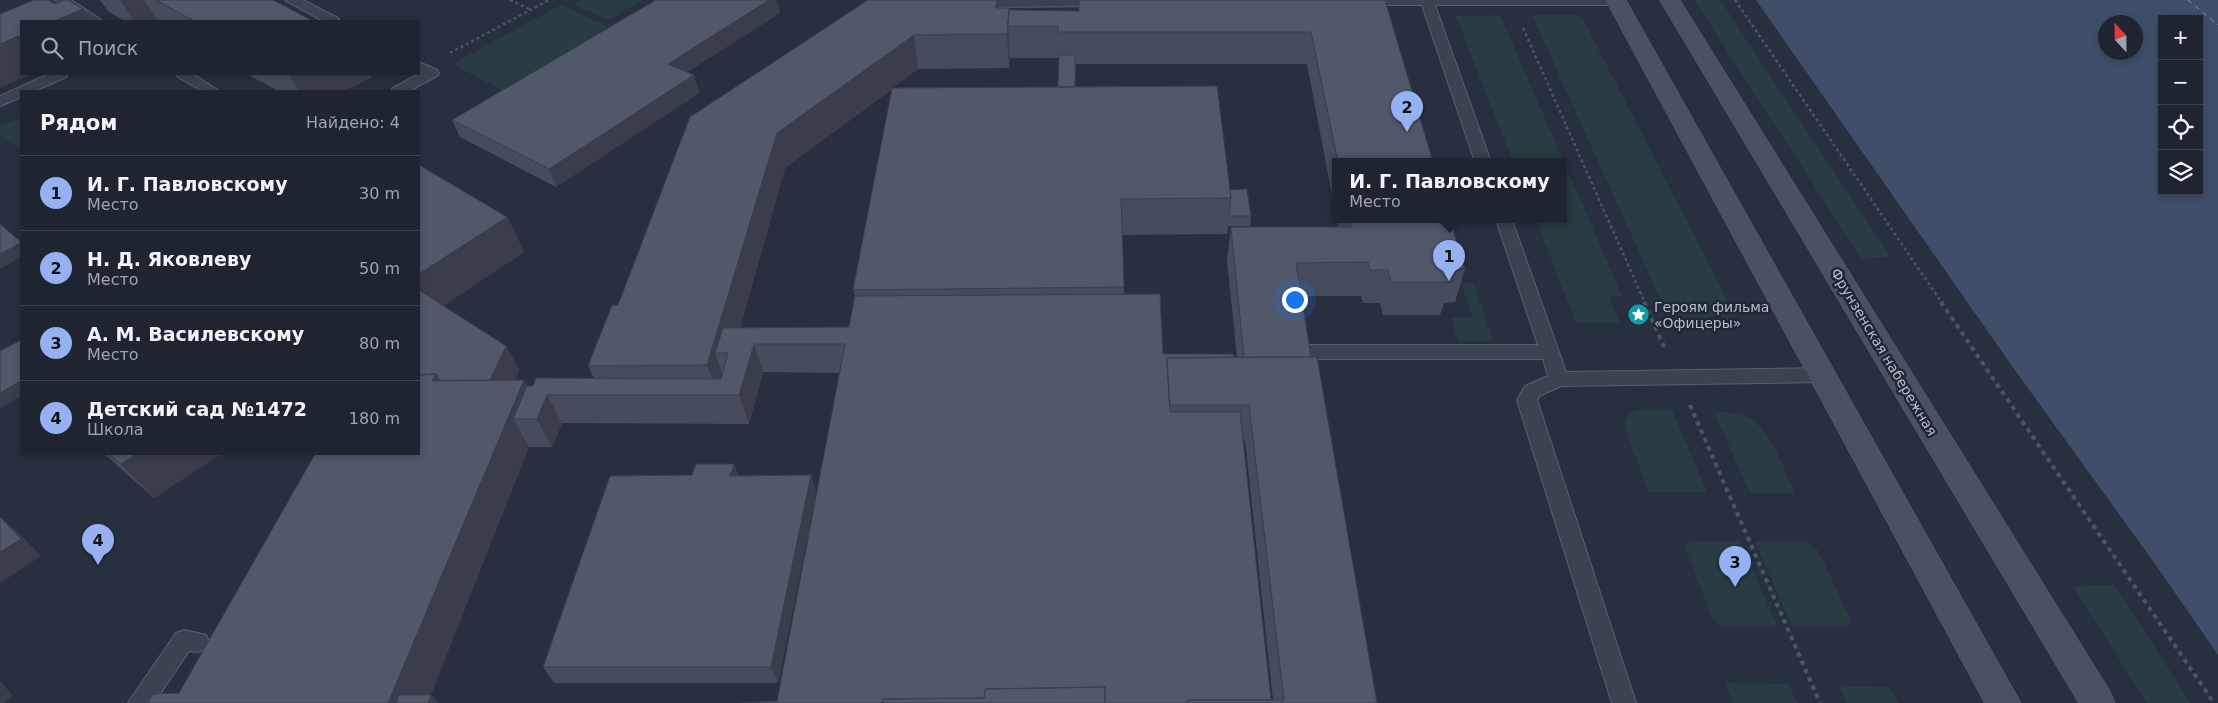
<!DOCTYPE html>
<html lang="ru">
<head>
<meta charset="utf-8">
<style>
	:root { --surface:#1e2430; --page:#2b303c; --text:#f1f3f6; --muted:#a1a4ab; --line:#3c414c; --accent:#95b1f2 }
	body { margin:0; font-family:"DejaVu Sans",sans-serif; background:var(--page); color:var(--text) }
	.controls { position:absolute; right:15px; top:15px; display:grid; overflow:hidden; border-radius:0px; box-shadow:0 2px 8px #0003 }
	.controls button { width:45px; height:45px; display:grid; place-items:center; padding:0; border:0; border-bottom:1px solid var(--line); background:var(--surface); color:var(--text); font:25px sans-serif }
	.compass { position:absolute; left:2098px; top:15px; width:45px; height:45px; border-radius:50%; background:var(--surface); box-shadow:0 2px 8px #0003; rotate:338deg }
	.you { position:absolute; left:1294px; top:299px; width:18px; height:18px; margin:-12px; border:4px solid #fff; border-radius:50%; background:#1a73e8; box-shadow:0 0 0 8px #1a73e833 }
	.badge { display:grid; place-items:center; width:32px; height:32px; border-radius:50%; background:var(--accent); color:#111; font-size:16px; font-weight:700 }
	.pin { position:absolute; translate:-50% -41px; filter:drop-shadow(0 1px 2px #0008) }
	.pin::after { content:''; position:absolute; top:26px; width:18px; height:15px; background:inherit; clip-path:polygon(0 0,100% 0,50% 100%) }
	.popup { position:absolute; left:1332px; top:158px; width:235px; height:65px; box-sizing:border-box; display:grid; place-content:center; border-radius:0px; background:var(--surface); filter:drop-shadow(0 1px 4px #0005); font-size:16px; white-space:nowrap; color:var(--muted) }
	.popup b { font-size:19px; color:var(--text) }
	.popup::after { content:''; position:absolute; left:50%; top:100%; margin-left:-10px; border:10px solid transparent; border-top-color:var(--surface) }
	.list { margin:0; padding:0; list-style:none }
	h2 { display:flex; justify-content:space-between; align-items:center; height:65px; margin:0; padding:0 20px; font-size:21px }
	h2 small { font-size:16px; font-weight:400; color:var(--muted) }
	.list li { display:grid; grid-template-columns:32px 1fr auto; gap:15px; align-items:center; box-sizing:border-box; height:75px; padding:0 20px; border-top:1px solid var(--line) }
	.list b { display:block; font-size:19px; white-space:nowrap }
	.list p { margin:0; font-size:16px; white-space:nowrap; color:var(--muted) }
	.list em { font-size:16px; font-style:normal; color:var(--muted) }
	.icon { flex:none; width:28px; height:28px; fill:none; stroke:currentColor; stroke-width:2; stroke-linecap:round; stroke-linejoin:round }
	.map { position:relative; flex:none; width:2218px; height:703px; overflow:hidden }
	.search { position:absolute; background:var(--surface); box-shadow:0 2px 8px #0003; left:20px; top:20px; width:400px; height:55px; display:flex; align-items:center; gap:12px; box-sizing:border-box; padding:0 18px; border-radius:0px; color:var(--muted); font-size:19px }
	.panel { position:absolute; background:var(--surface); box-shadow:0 2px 8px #0003; left:20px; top:90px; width:400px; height:365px; border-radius:0px }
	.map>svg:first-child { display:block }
</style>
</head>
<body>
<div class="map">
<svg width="2218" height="703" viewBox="0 0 2218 703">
	<rect width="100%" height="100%" fill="#283040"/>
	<path fill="#293c41" d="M580,0h64l-35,20 -36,-16z
		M1694,0h26l171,257 -30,1z
		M561,5l50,23 -109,62 -50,-26z
		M1500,15l122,281 -13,1 11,26h-44l-40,-103h27v-58h-50l-57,-146z
		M1532,15h46l5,4 153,298 -7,8h-57z
		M21,117v33l-21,-15v-8z
		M1461,283h13l19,58h-35l-7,-23 21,-1z
		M1637,410h35l35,82h-58l-25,-65c2,-10 4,-13 13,-17z
		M1714,412c11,0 21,0 31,4 26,11 38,53 50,77h-45z
		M1741,541l36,85h-51l-8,-2 -6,-6 -26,-68 1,-5 4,-3z
		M1755,542h50l13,8 32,69 -1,5 -6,2h-51z
		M2114,585l77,118h-44l-74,-117z
		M1725,683l64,1 8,19h-64z
		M1839,686l51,1 8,16h-51z"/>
	<path fill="#404e69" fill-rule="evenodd" d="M1756,0h462v655l-60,-87 -146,-202zM2162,19h37v172h-37zM2106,22h30v30h-30z"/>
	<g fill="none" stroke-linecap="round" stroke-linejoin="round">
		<path stroke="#8291af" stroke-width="1" stroke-dasharray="5 4.5" stroke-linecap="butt" d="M2188,0l30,25"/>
		<defs>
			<path id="lane" d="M54,0h17l32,21h-16z
				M285,0h18l35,18 2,3h-17z
				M969,0h140l2,2 -7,4 -130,1 -7,-4z
				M1355,0h268l1,1 -7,4h-182l56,157h-16l-53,-157h-61l-5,-1z
				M419,62l18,8 2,3 -2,3 -28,15h-18l2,-3 28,-15 -2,-1z
				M49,74h19l-2,3 -31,14h-14v6l-21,9v-10z
				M176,74h17l26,17h-17l-24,-14z
				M1496,220h16l54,152 257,-4 7,2 3,5 -3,5 -7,2 -262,4 -22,10 -2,4 99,303h-24l-95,-303 8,-14 23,-10 -5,-17h-244l-7,-2 -2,-5 2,-5 7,-2h239z
				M184,630l22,5 3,7 -3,7 -8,3 -9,-1 -35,52h-26l48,-70z"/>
			<path id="secondary" d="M1606,0h20l395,703h-36z
				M1660,0h20l430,691 5,12h-36z"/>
		</defs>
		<use href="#lane" stroke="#59606d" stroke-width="2"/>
		<use href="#secondary" stroke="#59606d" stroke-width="1"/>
		<path stroke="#48595d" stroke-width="2.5" stroke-dasharray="3 3" stroke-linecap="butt" d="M510,0l21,10
			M1735,0l207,303
			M1523,28l122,275
			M450,53l99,-53"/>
		<path stroke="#48595d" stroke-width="4" stroke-dasharray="4.5 4.5" stroke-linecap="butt" d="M1644,302l21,47
			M1941,302l273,401
			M1690,405l130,298"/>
		<use href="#lane" fill="#3b4250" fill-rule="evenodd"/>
		<use href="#secondary" fill="#4a5162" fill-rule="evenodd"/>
	</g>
	<path fill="#464c5b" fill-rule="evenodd" d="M100,0h173l40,21h-189l-16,-10z
		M656,0h121l3,13 -93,59 7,3 5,18 -143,94 -96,-50 -8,-17z
		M868,0h130l1,8 10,2 70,1 306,-11 48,162h-98v49l-28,-147h-231l-1,23 155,103 21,26 -1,10h-22l-1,8 -105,1 2,59 39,60 74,3 -10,-97 4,-33h107l-1,-7h113l15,49 -10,33 -11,1 -4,12h-57l-3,-12h-17l-2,-7h-60l10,61 66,346 -600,-2 63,-328 -77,-1 -14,52 -187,-1 -10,24h-23l-350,246 240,-239v-289l88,52 17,35 -81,54 63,40 13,24 -4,10h9l3,6h6l61,-8 -6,-12 30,-61zM1010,58h49l-1,29 -166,1 26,-19 91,-1zM892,89l-39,201 2,6 -6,31 -109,1 45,-160zM1243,440h2l28,260h-2z
		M247,74h123l2,3 -27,14h-67z
		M104,454h117l-67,44z
		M734,464l4,12 73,-1 5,18 -38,190h-224l-11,-16 149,-192z"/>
	<path fill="#393e4a" d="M120,0h24l14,21h-24z
		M769,0h8l3,13 -107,68 -5,-17z
		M997,0h1l2,24 -4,-16z
		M83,9l8,12h-37z
		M1008,26l2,32 -1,10 -2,-34z
		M21,35v39h10l-31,14v-44z
		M914,35l4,34 -133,99 -54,192 -3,-7h-13l10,28 -7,14 -11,-30 70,-232z
		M293,74h77l2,3 -27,14h-46l-10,-16z
		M694,75l5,18 -143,94 -7,-18z
		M507,217l17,35 -105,70v-48z
		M21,243v14l-21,12v-15z
		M754,344l9,28 -14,52 -10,-29z
		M506,346l13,24 -20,45 -14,-24z
		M436,374l10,17 -14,-10z
		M524,380l16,31 7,-16 15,28 -10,24 -15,-28h-24l16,28 -98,248 8,8h-51z
		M21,381v15l-21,13v-16z
		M137,454h84l-67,44 -33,-34z
		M734,464l6,17 -10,-5z
		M811,475l5,18 -38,190 -7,-16z
		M0,517l19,16 22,23 -41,27z
		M0,681l13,15 -9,7h-4z"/>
	<path fill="#51586a" stroke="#393e4a" d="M34,0h14l7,4 10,-4h3l15,9 -29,12h-33v14l-21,9v-30z
		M156,0h117l40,21h-119z
		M656,0h113l-101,64 26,11 -145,94 -97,-49z
		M868,0h129l-1,8h13l-2,26 -93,1 -137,98 -70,232 -119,1 24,-61h6l72,-188z
		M1079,0h306l48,162h-95l-27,-130h-253v-6h-50l1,-16 70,1z
		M1059,55h16v32h-17z
		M1217,86l14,112 -110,1 3,88 -271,3 39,-202z
		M419,165l88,52 -88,57z
		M1247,189l4,27h-22l2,-18 -1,-8z
		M1350,220h100l15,49h-19l4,13h-59l-3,-12h-18l-2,-8 -72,1 15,94h-67l-13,-130h120z
		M0,224l21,18v1l-21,11z
		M419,290l87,56 -16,34h-51l-3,-6 -17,1z
		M1160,294l3,60h70l1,3 -67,1v7l3,47h70l31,288h-83v3h-83v-16l-120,2 -1,9 -101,1 -1,4h-141l36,-2 68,-357h-91l-15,51h-192l-10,24h-24l14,-33h6l3,-8 185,1 7,-26h-13l8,-25 126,-1 6,-31z
		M21,340v41l-21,12v-42z
		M1317,357l60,346h-189v-3h96l-35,-295h-79l-3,-47z
		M436,374l-4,7 92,-1 -136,323h-240l5,-9 26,-1 136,-239h104v-79z
		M109,454h28l-16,10z
		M696,464h38l-4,12 81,-1 -40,192h-228l67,-191 82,-1z
		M0,517l21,22 -21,13z
		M1105,687v16h-223l1,-4 101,-1 1,-9z
		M399,695h32l-3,8h-32z"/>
	<defs>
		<symbol id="sight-disc" viewBox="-11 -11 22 22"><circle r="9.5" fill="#0f9aa8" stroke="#202735"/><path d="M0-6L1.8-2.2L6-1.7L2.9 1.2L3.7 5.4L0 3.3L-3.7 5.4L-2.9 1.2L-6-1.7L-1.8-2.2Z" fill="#fff"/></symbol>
	</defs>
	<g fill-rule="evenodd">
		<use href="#sight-disc" x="1626" y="302" width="25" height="25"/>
	</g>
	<g text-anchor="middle" stroke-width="5" stroke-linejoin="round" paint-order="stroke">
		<g font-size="14" fill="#b8bdca" stroke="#202735" text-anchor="start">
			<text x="1654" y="312">Героям фильма<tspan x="1654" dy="16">«Офицеры»</tspan></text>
		</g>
		<g font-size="14" fill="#b8bdca" stroke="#202735">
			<text transform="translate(1884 352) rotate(59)" y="5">Фрунзенская набережная</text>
		</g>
	</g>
</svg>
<div class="controls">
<button>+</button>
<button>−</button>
<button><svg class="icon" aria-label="locate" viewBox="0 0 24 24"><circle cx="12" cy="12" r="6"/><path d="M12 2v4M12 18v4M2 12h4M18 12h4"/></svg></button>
<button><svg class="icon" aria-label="layers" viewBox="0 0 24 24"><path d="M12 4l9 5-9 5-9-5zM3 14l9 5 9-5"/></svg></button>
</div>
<svg class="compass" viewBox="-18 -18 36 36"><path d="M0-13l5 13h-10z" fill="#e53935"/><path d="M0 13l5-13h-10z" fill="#a1a4ab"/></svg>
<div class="you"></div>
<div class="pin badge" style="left:1449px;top:281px">1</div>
<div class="popup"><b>И. Г. Павловскому</b>Место</div>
<div class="pin badge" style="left:1407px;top:132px">2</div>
<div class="pin badge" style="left:1735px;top:587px">3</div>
<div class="pin badge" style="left:98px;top:565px">4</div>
<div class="search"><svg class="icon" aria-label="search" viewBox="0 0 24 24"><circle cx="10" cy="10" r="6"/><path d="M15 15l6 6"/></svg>Поиск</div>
<section class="panel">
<h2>Рядом<small>Найдено: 4</small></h2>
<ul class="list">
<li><span class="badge">1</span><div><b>И. Г. Павловскому</b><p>Место</p></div><em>30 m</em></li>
<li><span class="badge">2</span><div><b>Н. Д. Яковлеву</b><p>Место</p></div><em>50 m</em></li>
<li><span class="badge">3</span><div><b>А. М. Василевскому</b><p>Место</p></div><em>80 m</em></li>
<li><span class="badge">4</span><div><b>Детский сад №1472</b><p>Школа</p></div><em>180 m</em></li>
</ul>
</section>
</div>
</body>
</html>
